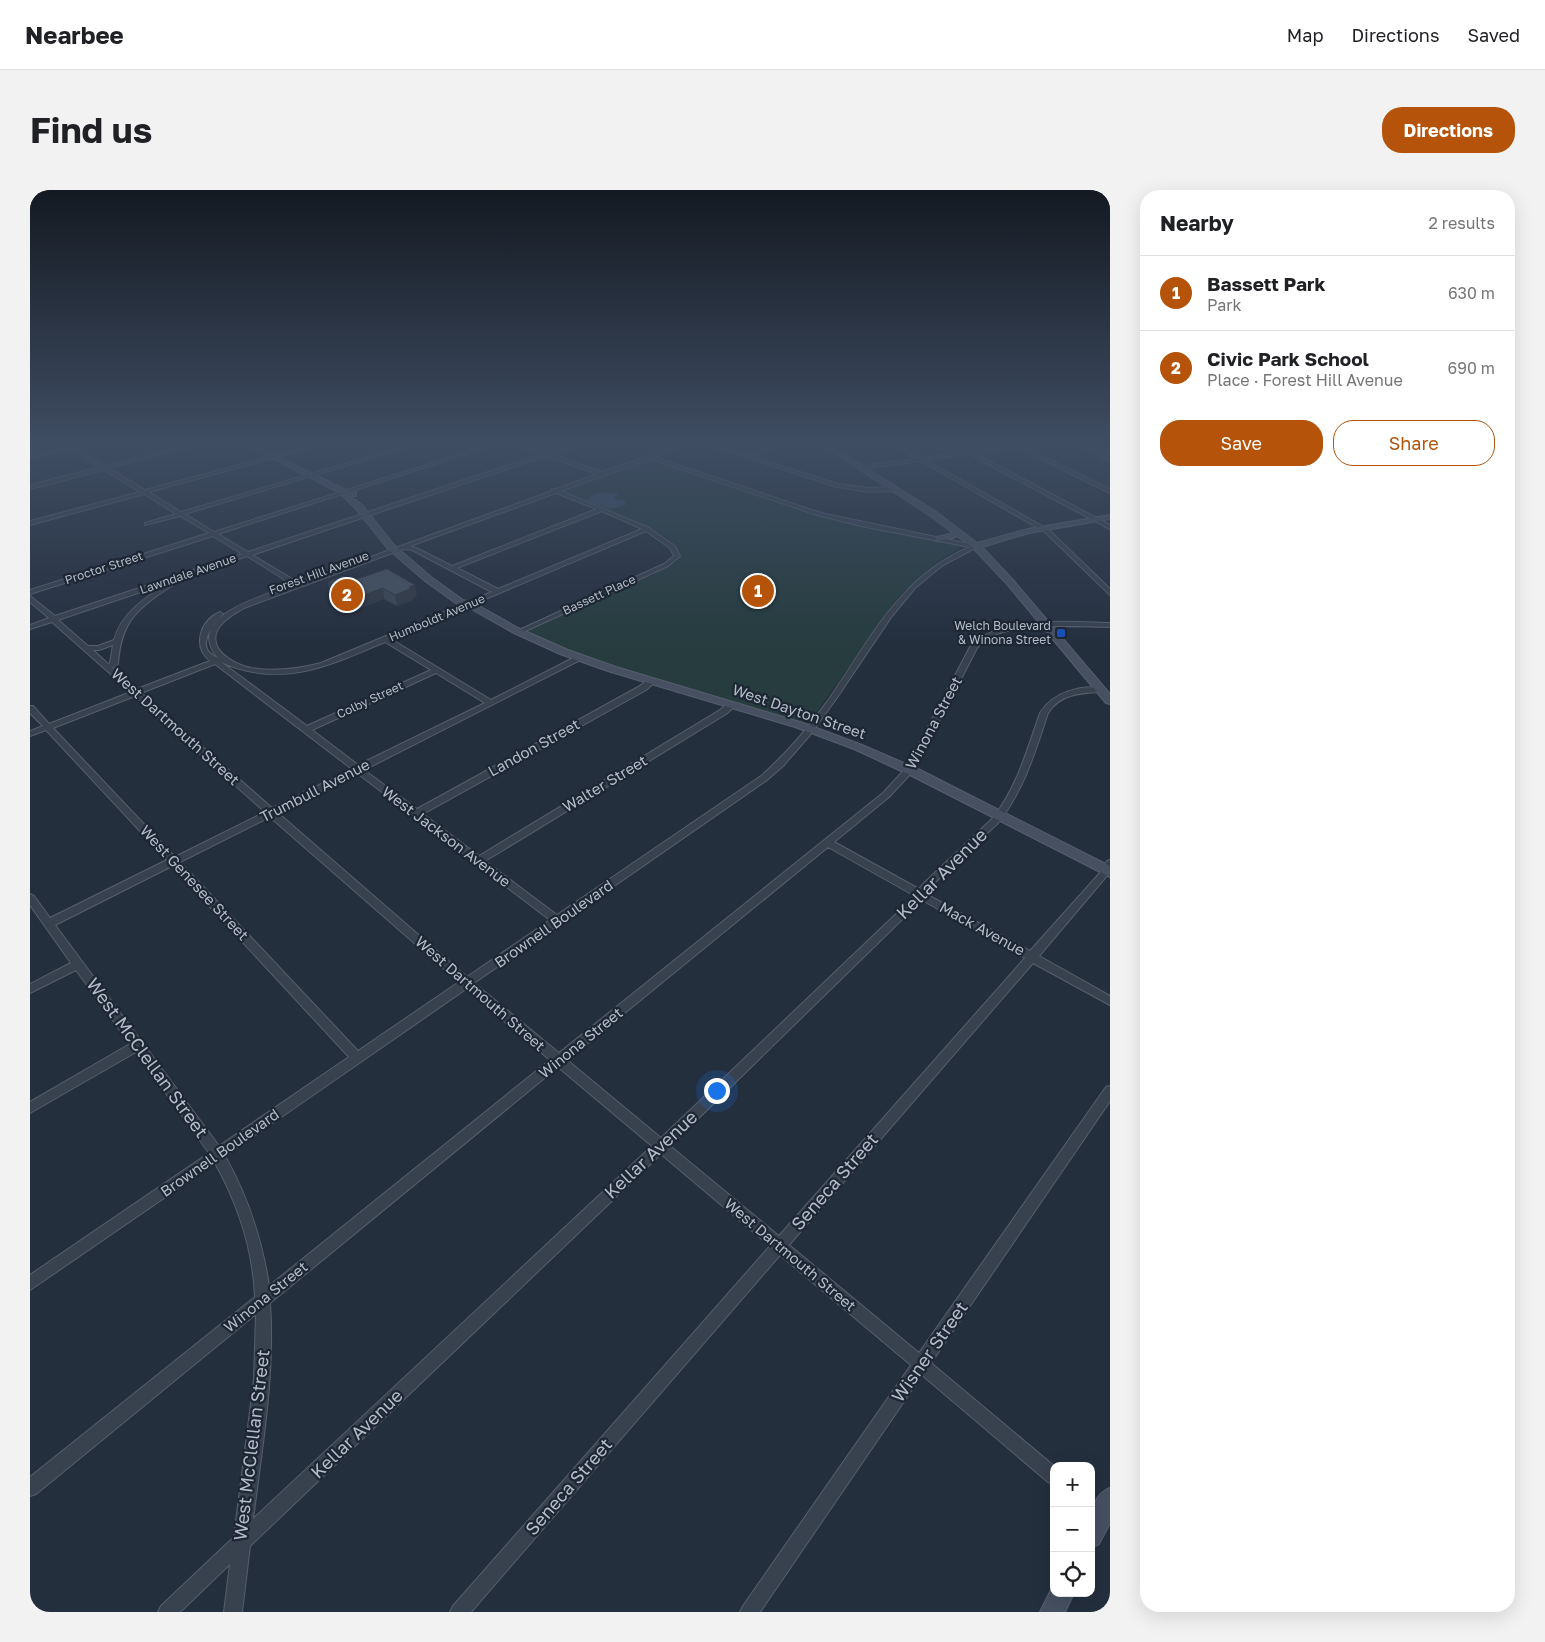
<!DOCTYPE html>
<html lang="en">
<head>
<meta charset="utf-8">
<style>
	:root { --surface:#fff; --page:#f2f2f2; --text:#202124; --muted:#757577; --line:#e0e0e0; --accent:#b45309 }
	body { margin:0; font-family:"Golos Text",sans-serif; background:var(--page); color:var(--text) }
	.controls { position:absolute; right:15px; bottom:15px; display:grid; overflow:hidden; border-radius:10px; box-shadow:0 5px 20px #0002 }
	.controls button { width:45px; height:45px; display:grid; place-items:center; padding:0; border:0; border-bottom:1px solid var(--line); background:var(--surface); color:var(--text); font:25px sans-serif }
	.you { position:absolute; left:686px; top:900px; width:18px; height:18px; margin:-12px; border:4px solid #fff; border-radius:50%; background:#1a73e8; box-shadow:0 0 0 8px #1a73e833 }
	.badge { display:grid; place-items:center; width:32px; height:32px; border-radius:50%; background:var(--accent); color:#fff; font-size:16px; font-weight:700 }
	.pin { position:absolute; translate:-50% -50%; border:2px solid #fff; box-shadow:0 1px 5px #0006 }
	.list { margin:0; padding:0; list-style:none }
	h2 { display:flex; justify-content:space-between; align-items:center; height:65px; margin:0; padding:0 20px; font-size:21px }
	h2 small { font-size:16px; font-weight:400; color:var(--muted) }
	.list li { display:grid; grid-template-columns:32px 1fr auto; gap:15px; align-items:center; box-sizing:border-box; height:75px; padding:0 20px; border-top:1px solid var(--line) }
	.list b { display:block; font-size:19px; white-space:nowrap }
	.list p { margin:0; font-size:16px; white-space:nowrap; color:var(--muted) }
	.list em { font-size:16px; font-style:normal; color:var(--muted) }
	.actions { display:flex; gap:10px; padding:15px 20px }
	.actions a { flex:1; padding:11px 0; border:1px solid var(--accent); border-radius:20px; text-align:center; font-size:18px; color:var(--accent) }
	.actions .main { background:var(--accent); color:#fff }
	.icon { flex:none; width:28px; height:28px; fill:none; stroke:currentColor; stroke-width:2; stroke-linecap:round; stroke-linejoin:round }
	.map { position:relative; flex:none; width:1080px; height:1422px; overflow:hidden; border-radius:20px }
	header { display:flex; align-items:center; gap:30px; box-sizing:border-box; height:70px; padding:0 25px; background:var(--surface); border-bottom:1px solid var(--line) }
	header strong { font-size:24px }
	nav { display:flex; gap:28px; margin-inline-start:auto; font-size:18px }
	.intro { display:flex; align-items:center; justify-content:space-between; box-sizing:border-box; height:120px; padding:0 30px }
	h1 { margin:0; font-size:35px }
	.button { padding:12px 22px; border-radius:20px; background:var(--accent); color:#fff; font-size:18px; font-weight:700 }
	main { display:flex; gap:30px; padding:0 30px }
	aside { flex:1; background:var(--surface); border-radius:20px; box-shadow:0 5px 20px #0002 }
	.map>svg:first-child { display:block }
</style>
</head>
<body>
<header>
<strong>Nearbee</strong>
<nav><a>Map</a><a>Directions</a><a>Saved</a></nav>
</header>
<div class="intro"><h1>Find us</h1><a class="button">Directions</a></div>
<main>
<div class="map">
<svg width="1080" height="1422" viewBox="0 0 1080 1422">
	<rect width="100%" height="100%" fill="#242f3e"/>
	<path fill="#263c3f" d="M618,268l163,55 47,12 106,21 -24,13 -42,38 -87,123 -10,3c-92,-27 -184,-52 -272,-90l1,-3 142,-66c6,-3 11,-8 7,-15 -13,-22 -93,-44 -118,-58z"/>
	<path fill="#394c67" d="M572,302l16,2 1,1 -5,2v2l11,1 1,5 -15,4 -23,-8 4,-6z"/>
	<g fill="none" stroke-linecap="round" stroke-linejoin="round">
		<defs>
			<path id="street" d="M160,255h6l-87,23 36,22 169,-45h6l-171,47 32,20 228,-67h6l-230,69 29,18 275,-87h6l-277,89 30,18 294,-98 -22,-9c9,0 19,8 27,7 10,-1 18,-7 28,-7v1l-24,8 51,18 43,-15v-2h4l30,-10h5l-30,12 167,56 158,33 -36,19 -28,23 -23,28 -56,83 -26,36 -27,31 -16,14 -293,203 85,70 324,-260 24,-26 63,-120c28,-32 101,-25 140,-24v4c-32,0 -98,-6 -124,13 -3,2 -6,5 -9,8l-63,122 -25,27 -55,45 85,47 4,-5 69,-65c25,-31 35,-69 48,-106 13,-21 40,-28 64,-25l1,2 -4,2c-21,1 -41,2 -53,21 -13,39 -24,77 -50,110l-69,65 -3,6 104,57 69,-77 8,-13 3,-1v11l-5,7 -66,78 71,40v9l-77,-42 -244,282 130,108 187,-266 4,-1v15l-179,262 123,103v18l-6,-2 -126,-107 -162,237h-20l3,-6 168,-241 -131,-110 -309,357h-21l3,-6 317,-360 -109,-92 -411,392 -8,66h-18l6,-48 -50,48h-22l3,-6 73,-69 20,-157 2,-66 -220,180 -6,2v-19l225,-180c-2,-48 -17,-93 -40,-134l-185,127v-15l179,-122 -73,-101 -106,61v-11l100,-58 -54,-74 -46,23v-9l41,-21 -41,-58v-11l4,2 16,22 117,-58 -121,-130 -16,6v-5l13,-5 -13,-13v-7h3l16,18 82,-32 -79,-70 -22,7v-4l19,-7 -19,-16v-6l25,20 187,-62 -29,-18 -183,58v-4l179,-57 -29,-17 -35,9v-2l31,-9 -32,-20 -114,31v-4l110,-29 -36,-22 -74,19v-4l70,-18 -32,-19v-2h4l33,20zM516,266l51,18 -41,15h-4v2l-253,92 -47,-28zM620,269l167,56 44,11 109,21c-70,29 -100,93 -141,152 -20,28 -42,54 -68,77l-204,139 -72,-54 241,-147 8,-7v-4h-6l-8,7 -241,146 -56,-42 223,-124 8,-7v-4h-6l-8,7 -223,123 -53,-39 220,-112 -7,-2 -86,44 -100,-61 255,-108 24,17 4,8 -10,8 -147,67v2h4l147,-67 11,-9 1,-1 -5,-10 -26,-18 -88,-37zM526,303l41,16 -145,57 -36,-18 -6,-2zM572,321l40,18 -144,60 -41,-21zM373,359l9,1 80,42 -171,71c-23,6 -47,9 -70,5 -18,-4 -47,-20 -31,-42 6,-8 16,-13 24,-18zM217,366l46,29c-27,10 -111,31 -75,73 -25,-10 -5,-33 5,-44l-3,-2c-20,9 -28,34 -10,49l-73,28 -25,-21 6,-4c3,-44 20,-56 55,-79v-2h-4c-23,14 -48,30 -55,57l-16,6h-10l-30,-26zM355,452l46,28 -124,56 -86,-64c61,27 107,4 164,-20zM83,455l-3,18 -2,1 -15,-14h6zM185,474l137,105 -80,39 -131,-115zM406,483l49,30 -127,62 -46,-35zM105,506l130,116 -90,45 -122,-129zM327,583l193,147 -83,57 -189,-164zM240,627l189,165 -101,69 -178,-189zM798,657l87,49 -254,242 -94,-78zM142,676l177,191 -130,89 -164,-221zM892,710l103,58 -246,278 -109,-90zM436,799l84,71 -281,226c-7,-47 -21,-89 -44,-130zM528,877l94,79 -399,373c9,-71 22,-144 17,-216z
				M679,255c12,-2 25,8 37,10 11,1 23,-10 34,-10l-27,12 85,27 31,4 26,-1 3,2 -3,2 -26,1 -32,-5z
				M864,255h5l23,13 42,-6 -11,-7h5l12,6 53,-6 -1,1 88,43v4l-2,-1 -92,-45 -42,6 136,72v4l-142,-75 -42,6 123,70 61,59v6l-65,-63 -124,-71 -61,8 2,-3 54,-7z
				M1046,255h5l29,12v4z
				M0,258l11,6v2h-4l-7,-5z"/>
			<path id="secondary" d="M43,255h10l-53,14v-4z
				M217,255h7l92,45 10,2v4h-6l12,9 32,40 37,32 32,23 9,2 46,26 50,22 48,17 187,56 59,22 58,25 190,96v11l-198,-101 -58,-27 -59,-22 -187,-56 -48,-17 -48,-22 -46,-26 -9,-2 -32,-23 -37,-32 -32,-40 -16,-16z
				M792,255h7l106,66 42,32 51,-14 82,-14v4l-81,14 -47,14 31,33 97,114v10l-4,-1 -99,-119 -34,-36 -16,-12 -4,2 -17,3v-4l14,-3 2,-2 -23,-17z
				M1080,1298v35l-11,21 -8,4c0,-21 -4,-51 19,-60z
				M1024,1394v9h20l-9,19h-25z"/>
		</defs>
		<use href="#street" stroke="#565f6c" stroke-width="2"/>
		<use href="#secondary" stroke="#565f6c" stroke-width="2"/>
		<use href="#street" fill="#38414e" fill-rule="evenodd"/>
		<use href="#secondary" fill="#465061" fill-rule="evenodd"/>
	</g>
	<path fill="#3b4654" d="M324,390l63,16 -4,2v2l-16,6 -13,-7 -26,10 -28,-16 -2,-11z"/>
	<path fill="#303945" d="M385,395l2,11 -4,2v2l-16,6 -2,-11z
		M353,398l1,11 -26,10 -2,-11z"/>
	<path fill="#455162" stroke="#303945" d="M357,379l28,16 -6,2 3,1 -17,7 -12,-7 -27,10 -28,-16 15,-6 11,4z"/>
	<linearGradient id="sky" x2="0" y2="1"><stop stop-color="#141a22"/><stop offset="0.56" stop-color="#3f4d63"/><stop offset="1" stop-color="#3f4d63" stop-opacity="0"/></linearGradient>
	<rect width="1080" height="454" fill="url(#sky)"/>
	<rect fill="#1a4fb4" stroke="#1d2633" stroke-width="2" x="1026" y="438" width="10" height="10" rx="2.5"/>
	<g text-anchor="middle" stroke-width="4.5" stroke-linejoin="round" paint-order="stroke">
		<g font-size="12" fill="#b4bcc9" stroke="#1d2633">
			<text transform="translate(74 378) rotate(-18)" y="4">Proctor Street</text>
			<text transform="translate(289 383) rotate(-20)" y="4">Forest Hill Avenue</text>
			<text transform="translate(158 384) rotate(-19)" y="4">Lawndale Avenue</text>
			<text transform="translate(569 405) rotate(-25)" y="4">Bassett Place</text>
			<text transform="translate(407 428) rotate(-23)" y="4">Humboldt Avenue</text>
			<text transform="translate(340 510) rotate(-25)" y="4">Colby Street</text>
		</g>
		<g font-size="12" fill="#b4bcc9" stroke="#1d2633" text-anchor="end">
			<text x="1021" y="440">Welch Boulevard<tspan x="1021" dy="14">&amp; Winona Street</tspan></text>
		</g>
		<g font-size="15" fill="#b4bcc9" stroke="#1d2633">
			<text transform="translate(769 522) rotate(19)" y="5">West Dayton Street</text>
			<text transform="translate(904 533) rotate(-62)" y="5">Winona Street</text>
			<text transform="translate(145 537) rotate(42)" y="5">West Dartmouth Street</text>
			<text transform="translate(504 558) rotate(-29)" y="5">Landon Street</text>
			<text transform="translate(575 594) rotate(-31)" y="5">Walter Street</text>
			<text transform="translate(285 601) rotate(-27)" y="5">Trumbull Avenue</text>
			<text transform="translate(416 647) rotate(37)" y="5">West Jackson Avenue</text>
			<text transform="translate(164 693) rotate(47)" y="5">West Genesee Street</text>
			<text transform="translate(524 734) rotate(-35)" y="5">Brownell Boulevard</text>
			<text transform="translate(952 739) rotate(29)" y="5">Mack Avenue</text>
			<text transform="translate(450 804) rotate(41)" y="5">West Dartmouth Street</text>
			<text transform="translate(551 853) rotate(-39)" y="5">Winona Street</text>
			<text transform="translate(190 963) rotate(-35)" y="5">Brownell Boulevard</text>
			<text transform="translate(760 1065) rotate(40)" y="5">West Dartmouth Street</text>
			<text transform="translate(236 1107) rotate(-39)" y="5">Winona Street</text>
		</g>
		<g font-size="18" fill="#b4bcc9" stroke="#1d2633">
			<text transform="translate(912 684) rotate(-45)" y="6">Kellar Avenue</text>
			<text transform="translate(117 868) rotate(54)" y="6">West McClellan Street</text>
			<text transform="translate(621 965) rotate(-43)" y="6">Kellar Avenue</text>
			<text transform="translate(805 992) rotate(-49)" y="6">Seneca Street</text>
			<text transform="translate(900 1162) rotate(-55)" y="6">Wisner Street</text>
			<text transform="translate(327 1244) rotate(-44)" y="6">Kellar Avenue</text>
			<text transform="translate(222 1255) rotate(-83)" y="6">West McClellan Street</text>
			<text transform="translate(539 1297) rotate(-49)" y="6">Seneca Street</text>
		</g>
	</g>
</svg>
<div class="controls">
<button>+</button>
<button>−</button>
<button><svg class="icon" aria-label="locate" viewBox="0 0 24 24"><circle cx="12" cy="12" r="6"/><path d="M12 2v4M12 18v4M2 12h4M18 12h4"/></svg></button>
</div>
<div class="you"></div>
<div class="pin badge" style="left:728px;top:401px">1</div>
<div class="pin badge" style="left:317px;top:405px">2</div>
</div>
<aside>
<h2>Nearby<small>2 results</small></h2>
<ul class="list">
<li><span class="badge">1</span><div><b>Bassett Park</b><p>Park</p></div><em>630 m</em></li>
<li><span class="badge">2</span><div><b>Civic Park School</b><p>Place · Forest Hill Avenue</p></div><em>690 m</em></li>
</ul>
<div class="actions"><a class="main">Save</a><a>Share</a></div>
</aside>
</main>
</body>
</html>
